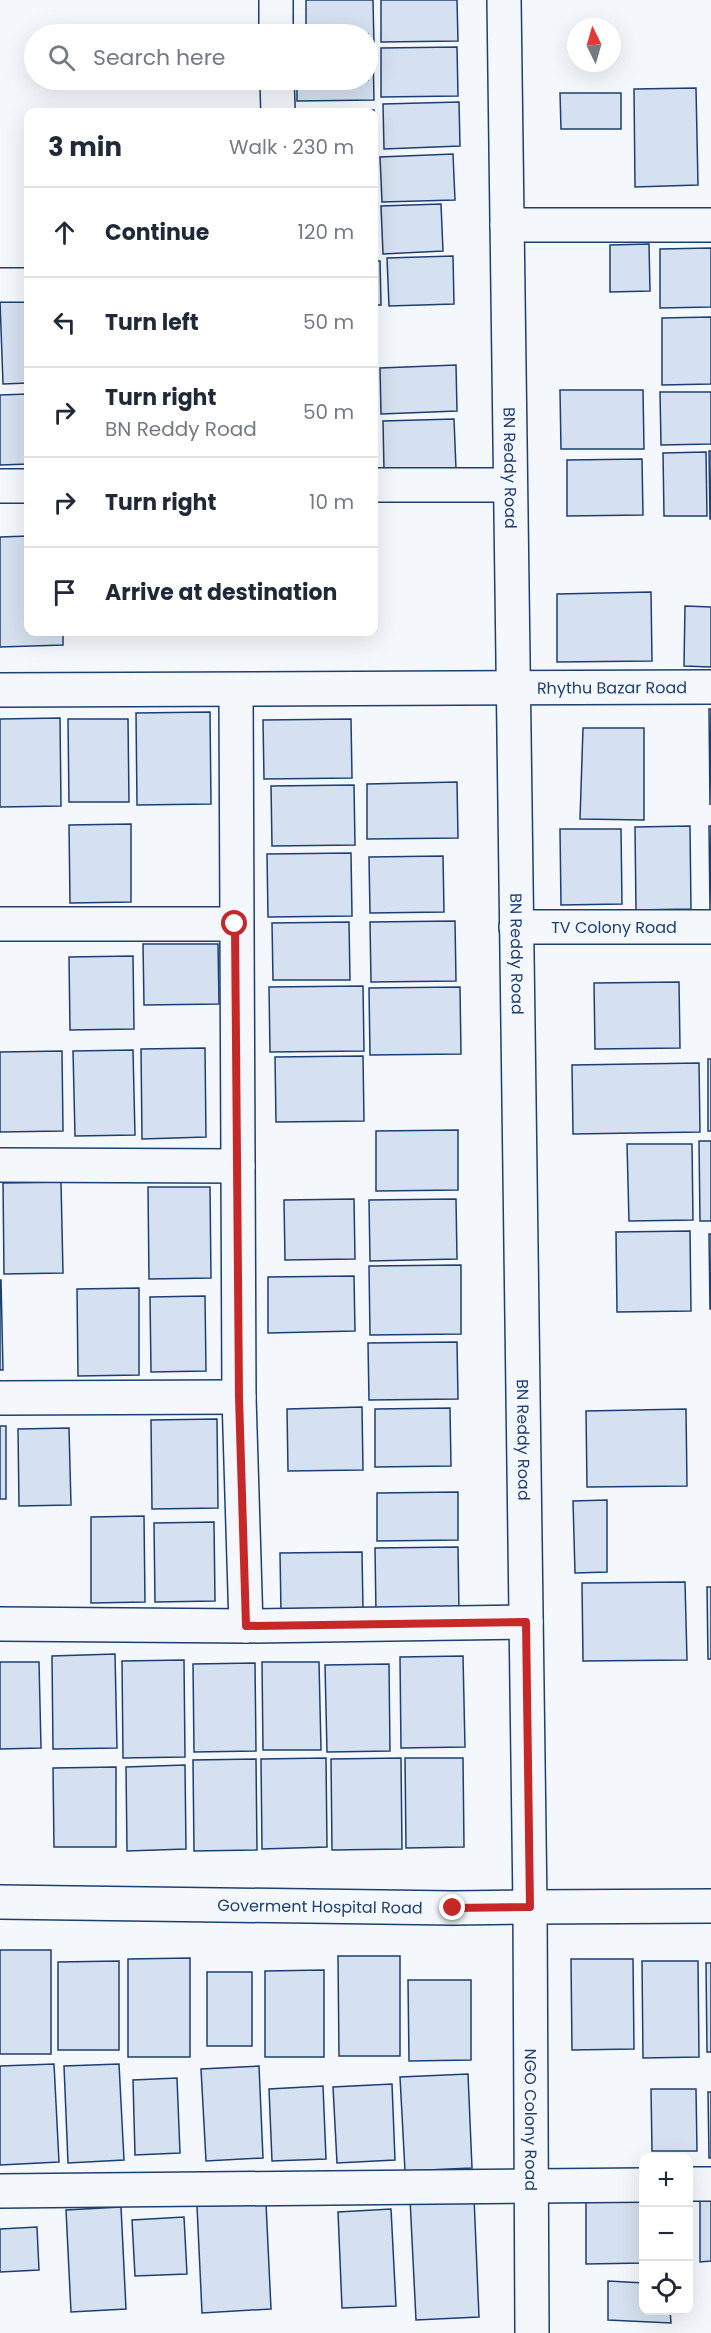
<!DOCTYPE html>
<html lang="en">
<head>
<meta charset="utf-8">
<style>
	:root { --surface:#fff; --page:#f2f2f3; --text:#1f2937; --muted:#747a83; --line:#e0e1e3 }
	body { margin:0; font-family:Poppins,sans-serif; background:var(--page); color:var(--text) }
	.controls { position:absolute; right:18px; bottom:18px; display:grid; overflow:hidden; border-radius:12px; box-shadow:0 6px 24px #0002 }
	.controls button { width:54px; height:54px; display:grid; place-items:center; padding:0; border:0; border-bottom:2px solid var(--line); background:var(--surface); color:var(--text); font:30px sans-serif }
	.compass { position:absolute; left:567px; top:18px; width:54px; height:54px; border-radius:50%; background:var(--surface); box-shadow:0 6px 24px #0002; rotate:355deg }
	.stop { position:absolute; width:18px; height:18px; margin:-14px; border:4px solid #c62828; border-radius:50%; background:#fff }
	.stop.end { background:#c62828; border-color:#fff; box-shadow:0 2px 6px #0008 }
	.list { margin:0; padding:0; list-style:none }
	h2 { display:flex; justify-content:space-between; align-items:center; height:78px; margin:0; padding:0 24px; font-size:26px }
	h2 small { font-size:20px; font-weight:400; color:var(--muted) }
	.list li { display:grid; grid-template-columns:39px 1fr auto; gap:18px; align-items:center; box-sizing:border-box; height:90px; padding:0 24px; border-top:2px solid var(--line) }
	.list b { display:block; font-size:22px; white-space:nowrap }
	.list p { margin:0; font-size:20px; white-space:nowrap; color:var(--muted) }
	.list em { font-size:20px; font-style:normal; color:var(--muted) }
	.icon { flex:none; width:33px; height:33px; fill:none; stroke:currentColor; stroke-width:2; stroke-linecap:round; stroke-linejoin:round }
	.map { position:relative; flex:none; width:711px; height:2333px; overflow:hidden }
	.search { position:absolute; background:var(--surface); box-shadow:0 6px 24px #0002; left:24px; top:24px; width:354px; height:66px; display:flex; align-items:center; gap:15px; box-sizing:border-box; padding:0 21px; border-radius:33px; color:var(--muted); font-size:22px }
	.panel { position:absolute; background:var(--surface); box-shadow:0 6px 24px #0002; left:24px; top:108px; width:354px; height:528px; border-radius:12px }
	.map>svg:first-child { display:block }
</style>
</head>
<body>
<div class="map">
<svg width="711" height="2333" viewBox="0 0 711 2333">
	<rect width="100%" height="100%" fill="#f4f7fb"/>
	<path fill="#d5e0f0" stroke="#1d3f73" stroke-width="1.5" d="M306,0h67l1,45 -6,1v-12h-62z
		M381,0h76l1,41 -77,1z
		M457,47l1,49 -77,1v-49z
		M368,51h5l1,49 -77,1v-21h71z
		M696,88l2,97 -63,2 -1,-98z
		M560,93h61v36h-60z
		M459,102l1,44 -76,3 -1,-45z
		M374,110v40v-38h-79v-1z
		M453,154l2,46 -73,2 -2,-45z
		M441,204l2,47 -60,3 -2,-48z
		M649,244l1,47 -40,1v-47z
		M711,248v59l-51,1v-59z
		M453,256l1,48 -65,2 -2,-48z
		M374,261h6l1,44h-7z
		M28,300v83l-25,1 -3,-83z
		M374,311l1,52h-1z
		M711,317v67l-49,1v-67z
		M456,365l1,46 -76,3 -1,-46z
		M560,390h83l1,59h-83z
		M660,392h51v52l-50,1z
		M28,394v70l-28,1v-70z
		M454,419l2,50 -72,2 -1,-50z
		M709,451h2v68h-1z
		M706,452l1,64h-43l-1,-63z
		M642,459l1,56 -76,1v-56z
		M28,536v96h35v13l-63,2v-110z
		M651,592l1,69 -95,1v-68z
		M685,606l26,1v60l-27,-1z
		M709,709h2l-1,96z
		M210,712l1,92 -74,1 -1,-92z
		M60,718l1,88 -61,1v-88z
		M68,719h60l1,83h-60z
		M351,719l1,59 -88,1 -1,-59z
		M583,728h61v92l-64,-1z
		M457,782l1,56 -91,1v-55z
		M354,785l1,60 -83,1 -1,-60z
		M131,824v78l-61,1 -1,-78z
		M690,826l1,83 -55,1 -1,-83z
		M709,826h2l-1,84z
		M560,829h61l1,75 -61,1z
		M351,853l1,63 -84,1 -1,-63z
		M443,856l1,56 -74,1 -1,-56z
		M455,921l1,60 -85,1 -1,-60z
		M349,922l1,58h-77l-1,-57z
		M143,944h75l1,60 -75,1z
		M133,956l1,73 -64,1 -1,-73z
		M679,982l1,66 -85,1 -1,-66z
		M363,986l1,65 -94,1 -1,-65z
		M460,987l1,67 -91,1 -1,-67z
		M205,1048l1,89 -64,2 -1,-90z
		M133,1050l2,85 -60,1 -2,-85z
		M62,1051l1,80 -63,1v-80z
		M363,1056l1,65 -88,1 -1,-65z
		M708,1059h3v72h-3z
		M699,1063l1,69 -127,2 -1,-69z
		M458,1130v60l-82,1v-60z
		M699,1141h12v80h-11z
		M627,1144h65l1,76 -64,1z
		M61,1182l2,91 -59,1 -1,-91z
		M148,1187h62l1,91 -62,1z
		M354,1199l1,60 -70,1 -1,-60z
		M456,1199l1,60 -87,2 -1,-61z
		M690,1231l1,80 -74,1 -1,-80z
		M709,1234h2v75h-1z
		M461,1265v69l-91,1 -1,-69z
		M354,1276l1,55 -87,2v-56z
		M0,1280h1l2,90h-3z
		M139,1288v87l-61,1 -1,-87z
		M205,1296l1,75 -55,1 -1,-75z
		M457,1342l1,57 -89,1 -1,-57z
		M362,1407l1,63 -75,1 -1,-62z
		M450,1408l1,58 -76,1v-58z
		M686,1409l1,77 -100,1 -1,-76z
		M217,1419l1,89 -66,1 -1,-89z
		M0,1426h6v73h-6z
		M69,1428l2,77 -52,1 -1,-77z
		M458,1492v48l-81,1v-48z
		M607,1500v72l-32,1 -2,-72z
		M144,1516l1,86 -54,1v-86z
		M214,1522l1,79 -60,1 -1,-79z
		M458,1547l1,66 -83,1 -1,-66z
		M362,1552l1,58 -82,2 -1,-59z
		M685,1582l2,78 -104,1 -1,-78z
		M707,1587h4v72h-3z
		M115,1654l2,94 -64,1 -1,-93z
		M463,1656l2,91 -64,1 -1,-91z
		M184,1660l1,97 -62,1 -1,-97z
		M0,1662h39l2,86 -41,1z
		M262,1662h57l2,88h-58z
		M255,1663l1,88 -62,1 -1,-88z
		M389,1664l1,87 -63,1 -2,-87z
		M326,1758l1,89 -65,2 -1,-90z
		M401,1758l1,91 -70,1 -1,-91z
		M405,1758h58l1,89 -58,1z
		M256,1759l1,91 -63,1 -1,-91z
		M185,1765l1,84 -59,2 -1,-84z
		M116,1767v80h-62l-1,-79z
		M0,1950h51v104h-51z
		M338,1956h62v100h-61z
		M190,1958v99h-62v-98z
		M571,1959h62l1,90 -62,1z
		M119,1961v89h-61v-88z
		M642,1961h56l1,96 -56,1z
		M706,1963h5v89h-4z
		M324,1970v87h-59v-86z
		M207,1972h45v74h-45z
		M408,1980h63v80l-62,1z
		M54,2064l5,98 -59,3v-99z
		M119,2064l5,96 -56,3 -4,-97z
		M259,2066l4,92 -57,3 -5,-92z
		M468,2074l4,94 -67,3 -5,-94z
		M177,2078l3,75 -45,2 -2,-75z
		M392,2084l3,76 -58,3 -4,-76z
		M323,2086l3,73 -54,2 -3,-72z
		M651,2089h45l1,62h-45z
		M708,2092h3v66h-2z
		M474,2197l5,120 -63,3 -6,-121z
		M700,2198h11v63l-11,1z
		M644,2200v63l-58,1v-63z
		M266,2203l5,106 -69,4 -5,-107z
		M121,2207l5,102 -55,3 -5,-102z
		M391,2209l5,97 -54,2 -4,-96z
		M184,2217l3,57 -52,2 -3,-56z
		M37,2227l2,43 -39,2v-43z
		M608,2281l36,2v27h26l1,13 -63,-3z"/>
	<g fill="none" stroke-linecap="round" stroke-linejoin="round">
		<defs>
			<g id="minor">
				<path d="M276,0v34"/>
				<path d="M277,80l1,32"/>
				<path d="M507,225h204"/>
				<path d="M0,285h28"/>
				<path d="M374,485h136"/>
				<path d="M0,486h28"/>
				<path id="s1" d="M0,690l711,-3"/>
				<path d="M236,691l3,706 7,229"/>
				<path d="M0,924h235"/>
				<path id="s2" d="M516,927h195"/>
				<path d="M0,1165l238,1"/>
				<path d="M0,1398l239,-1"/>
				<path d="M0,1624l246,2 280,-4"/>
				<path id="s3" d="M0,1902l453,6 77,-1"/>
				<path d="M688,2184h23"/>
				<path d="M0,2191l644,-6"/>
			</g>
			<g id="tertiary">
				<path id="s4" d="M504,0l26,1907 2,426"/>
				<path d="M530,1907l181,-1"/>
			</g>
		</defs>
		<use href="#minor" stroke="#1d3f73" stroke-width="36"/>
		<use href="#tertiary" stroke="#1d3f73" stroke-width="36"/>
		<use href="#minor" stroke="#f4f7fb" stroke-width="33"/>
		<use href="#tertiary" stroke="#f4f7fb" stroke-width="33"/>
	</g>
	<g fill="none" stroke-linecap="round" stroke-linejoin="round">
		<path stroke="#c62828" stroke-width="8" d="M235,924l4,473 7,229 280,-4 4,285 -77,1"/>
	</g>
	<g text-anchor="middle" stroke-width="4.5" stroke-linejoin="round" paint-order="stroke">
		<g font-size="16" fill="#1d3f73" stroke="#f4f7fb">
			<text dy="6" stroke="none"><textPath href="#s4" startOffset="468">BN Reddy Road</textPath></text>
			<text dy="6" stroke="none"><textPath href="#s1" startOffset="612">Rhythu Bazar Road</textPath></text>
			<text dy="6" stroke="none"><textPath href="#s2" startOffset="98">TV Colony Road</textPath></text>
			<text dy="6" stroke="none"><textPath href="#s4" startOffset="954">BN Reddy Road</textPath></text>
			<text dy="6" stroke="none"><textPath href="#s4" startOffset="1440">BN Reddy Road</textPath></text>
			<text dy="6" stroke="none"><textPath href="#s3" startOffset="320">Goverment Hospital Road</textPath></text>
			<text dy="6" stroke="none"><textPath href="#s4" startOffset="2120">NGO Colony Road</textPath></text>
		</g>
	</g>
</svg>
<div class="controls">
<button>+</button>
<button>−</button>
<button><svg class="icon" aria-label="locate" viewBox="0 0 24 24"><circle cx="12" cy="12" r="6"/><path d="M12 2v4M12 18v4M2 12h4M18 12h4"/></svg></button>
</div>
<svg class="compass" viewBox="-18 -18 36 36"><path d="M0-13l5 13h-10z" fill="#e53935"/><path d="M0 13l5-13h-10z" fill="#747a83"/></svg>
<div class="stop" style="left:235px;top:924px"></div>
<div class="stop end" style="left:453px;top:1908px"></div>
<div class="search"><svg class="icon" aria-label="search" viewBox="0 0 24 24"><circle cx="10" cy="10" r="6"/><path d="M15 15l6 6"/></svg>Search here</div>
<section class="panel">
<h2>3 min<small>Walk · 230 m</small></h2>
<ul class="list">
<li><svg class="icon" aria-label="ahead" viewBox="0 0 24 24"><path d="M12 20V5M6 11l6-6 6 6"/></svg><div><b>Continue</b></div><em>120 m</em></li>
<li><svg class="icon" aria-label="left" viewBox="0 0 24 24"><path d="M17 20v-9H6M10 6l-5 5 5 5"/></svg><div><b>Turn left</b></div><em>50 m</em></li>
<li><svg class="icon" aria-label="right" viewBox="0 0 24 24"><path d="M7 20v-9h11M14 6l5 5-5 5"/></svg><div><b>Turn right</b><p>BN Reddy Road</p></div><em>50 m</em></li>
<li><svg class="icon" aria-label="right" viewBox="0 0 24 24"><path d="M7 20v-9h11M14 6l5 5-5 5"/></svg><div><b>Turn right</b></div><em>10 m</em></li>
<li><svg class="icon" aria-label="arrive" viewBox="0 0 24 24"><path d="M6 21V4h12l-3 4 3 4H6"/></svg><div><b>Arrive at destination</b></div></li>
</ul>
</section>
</div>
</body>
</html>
